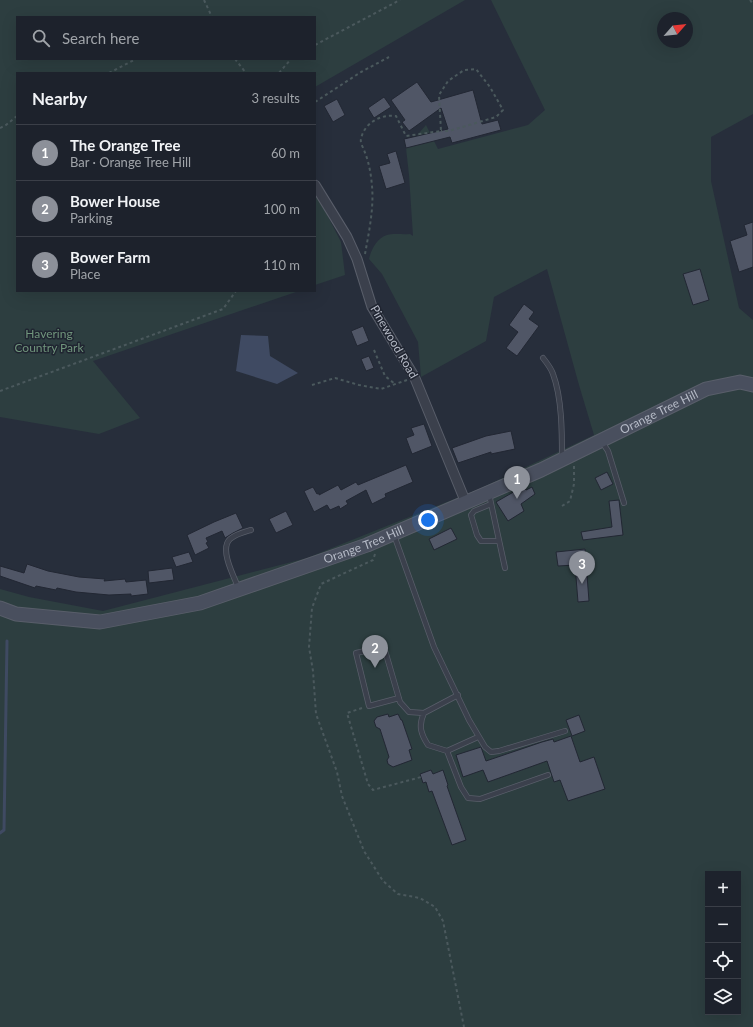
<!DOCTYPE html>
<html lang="en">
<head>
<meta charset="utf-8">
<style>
	:root { --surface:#1d222c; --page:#2a2f38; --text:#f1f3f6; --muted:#a0a4a9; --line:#3b3f48; --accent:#8c9099 }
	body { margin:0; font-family:Lato,sans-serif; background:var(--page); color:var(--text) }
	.controls { position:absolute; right:12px; bottom:12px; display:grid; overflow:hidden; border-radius:0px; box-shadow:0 4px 16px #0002 }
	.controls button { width:36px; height:36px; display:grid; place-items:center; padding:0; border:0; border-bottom:1px solid var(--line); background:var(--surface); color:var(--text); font:20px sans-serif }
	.compass { position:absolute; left:657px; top:12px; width:36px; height:36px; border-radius:50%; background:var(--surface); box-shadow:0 4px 16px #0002; rotate:62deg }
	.you { position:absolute; left:428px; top:520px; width:14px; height:14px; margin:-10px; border:3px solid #fff; border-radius:50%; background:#1a73e8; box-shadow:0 0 0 6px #1a73e833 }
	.badge { display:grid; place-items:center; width:26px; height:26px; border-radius:50%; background:var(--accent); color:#fff; font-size:13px; font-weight:700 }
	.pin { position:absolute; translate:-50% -33px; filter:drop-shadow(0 1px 2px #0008) }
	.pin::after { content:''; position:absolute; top:21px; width:14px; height:12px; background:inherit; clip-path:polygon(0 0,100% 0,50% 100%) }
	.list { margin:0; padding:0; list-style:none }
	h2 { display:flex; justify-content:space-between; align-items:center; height:52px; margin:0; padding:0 16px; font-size:17px }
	h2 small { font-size:13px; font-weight:400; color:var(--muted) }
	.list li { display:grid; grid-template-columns:26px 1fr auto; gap:12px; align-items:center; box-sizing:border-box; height:56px; padding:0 16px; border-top:1px solid var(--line) }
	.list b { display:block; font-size:15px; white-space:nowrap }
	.list p { margin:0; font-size:13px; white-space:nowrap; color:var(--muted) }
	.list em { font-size:13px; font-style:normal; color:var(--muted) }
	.icon { flex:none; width:22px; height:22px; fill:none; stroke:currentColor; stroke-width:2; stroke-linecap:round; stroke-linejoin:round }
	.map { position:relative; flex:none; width:753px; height:1027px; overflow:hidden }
	.search { position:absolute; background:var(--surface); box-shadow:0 4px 16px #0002; left:16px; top:16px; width:300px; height:44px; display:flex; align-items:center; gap:10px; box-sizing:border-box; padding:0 14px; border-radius:0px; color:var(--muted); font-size:15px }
	.panel { position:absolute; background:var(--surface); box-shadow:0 4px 16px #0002; left:16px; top:72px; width:300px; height:220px; border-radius:0px }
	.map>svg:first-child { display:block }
</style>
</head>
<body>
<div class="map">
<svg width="753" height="1027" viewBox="0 0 753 1027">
	<rect width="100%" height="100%" fill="#272e3b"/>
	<path fill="#2d3e40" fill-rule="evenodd" d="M0,0h465l-150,87v-14h-298v218h282l-206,70 47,57 -41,16 -99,-17zM17,17h298v42h-298z
		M491,0h262v114l-42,23v44l28,127 14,12v707h-753v-438l29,8 74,14 204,-53 172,-69 115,-54 -15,-50 -32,-116 -53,28 -8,44 -65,36 -3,-35 -36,-68 -13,-15c2,-9 8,-21 18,-24 7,-2 16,0 23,-1l3,2 -4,-61 -3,-27 20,-23 12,24 90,-24 17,-15zM663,18h24v24h-24zM708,874h30v138h-30z
		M315,191l26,51 4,33 -30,10z"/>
	<path fill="#3f4a62" d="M241,335l27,1 2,20 28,17 -21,11 -41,-13z"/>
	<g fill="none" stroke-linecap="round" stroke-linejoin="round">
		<path stroke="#3f4a62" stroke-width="3" d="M0,833l4,-3 3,-189"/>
	</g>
	<path fill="#505666" stroke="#222733" d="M417,82l14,20 42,-12 9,34 16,-4 3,10 -49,13 -2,-6 -44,11 -2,-9 44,-10 -7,-21 -32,23 -7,-9 3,-2 -14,-20z
		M384,97l7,10 -17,11 -6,-10z
		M337,99l8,16 -12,7 -9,-16z
		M396,151l9,32 -19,6 -7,-23 11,-3 -3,-9z
		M753,222v45l-14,5 -9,-31 17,-6 -3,-10z
		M700,269l9,31 -16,5 -10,-31z
		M524,304l10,8 -5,7 10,7 -22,30 -11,-8 12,-16 -9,-7z
		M363,326l6,15 -12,5 -6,-15z
		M369,356l5,12 -8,3 -5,-12z
		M424,424l8,22 -20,8 -6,-16 8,-3 -3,-7z
		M511,431l4,18 -24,5v-2l-33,11 -6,-15 34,-12z
		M406,465l7,17 -28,12 1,3 -14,7 -6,-14 -20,11 2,3 -8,5 -1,-3 -9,4 -3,-5 -13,7 -10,-21 9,-4 4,7 2,-1v2l19,-10 3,5 15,-8 2,3z
		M607,472l6,12 -12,6 -6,-12z
		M524,486l2,4 6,-3 3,7 -14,10 3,7 -16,10 -12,-19z
		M619,500l4,35 -40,5 -2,-8 31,-5 -3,-26z
		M286,511l7,14 -17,8 -7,-14z
		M236,513l7,15 -10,5 -8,5 -3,-7 -16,7 2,4 -2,1 3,5 -14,7 -8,-20 27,-13z
		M451,528l6,11 -23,11 -5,-11z
		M585,549l4,52 -11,1 -3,-37 -17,1 -2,-14z
		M189,552l4,10 -17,5 -4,-10z
		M27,564l21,7 31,6 26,2 -1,2 21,-2 1,3 20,-2 2,14 -17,2v-2l-22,1 -33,-3 -19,-4 -1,2 -20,-4 -1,2 -35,-12v-10l24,7z
		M172,568l2,12 -25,3 -1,-12z
		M388,714l1,3 9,-3 3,6h1l10,29 -3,1 3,10 -19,7 -5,-3 -1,-4 2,-3 -9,-28 -4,-2 -2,-6 3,-4z
		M579,715l6,16 -13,5 -6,-16z
		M571,736l9,26 14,-5 11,32 -37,12 -8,-21 -6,2 -7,-21 -59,21 -5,-12 -20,7 -7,-22 25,-8 5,14 56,-19 11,-3 1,3z
		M431,770l2,4 10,-4 5,15 -1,1 19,54 -14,5 -20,-54 -3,1 -3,-10 -3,1 -3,-9z"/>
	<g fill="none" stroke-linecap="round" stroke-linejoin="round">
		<defs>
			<path id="lane" d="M543,358c4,5 8,10 10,16 9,24 9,59 9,84
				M602,442l6,9 16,52
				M489,494l16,74
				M491,504l-17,7 -3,4 6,20 4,6h18
				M394,535l40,112 35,73 16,27 6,5 8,-1 66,-20
				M239,589c-5,-12 -20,-40 -9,-50 6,-5 14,-7 21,-9
				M399,698l-30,8 -13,-53 28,-6 16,55 9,10 15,1 34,-18
				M424,713c-6,13 -3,21 4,32l19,6
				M478,737l-31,14 14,36 7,11 12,1 68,-24"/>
			<path id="street" d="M315,185l32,52 10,22 15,48 42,69 52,127"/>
			<g id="secondary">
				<path id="s1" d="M0,608l16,6 84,8 100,-19 167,-58 174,-75 165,-81 34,-7 13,3"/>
			</g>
		</defs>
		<use href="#lane" stroke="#595e6a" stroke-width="6"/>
		<use href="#street" stroke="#595e6a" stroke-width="11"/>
		<use href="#secondary" stroke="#595e6a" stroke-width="15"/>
		<path stroke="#4b595d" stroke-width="2" stroke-dasharray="3 3" stroke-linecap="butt" d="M204,0l8,17
			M750,0l3,4
			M315,45l85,-45
			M235,59l11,14
			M109,73l27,-14
			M279,73l12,-14
			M315,102l46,-30 28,-15
			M0,128l6,-3 11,-9
			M365,254c4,-22 9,-46 7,-68 -1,-12 -3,-24 -8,-36 -1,-3 -4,-7 -3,-11 3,-16 20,-25 35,-23l10,20 35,-5 -2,-36 9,-14 16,-11 12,-1 14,18 13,23 -7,7 -47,14h-8
			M374,350l11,26 10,8
			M312,385l23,-7 24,7 22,4 26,-9
			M0,391l223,-82 13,-18
			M562,506l8,-5 4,-17v-18
			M375,554l-2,6 -52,24 -9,24 -3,39 4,24 3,43 21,58 5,24 22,55 19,30 15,13 22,4 15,9 8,14 21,106
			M362,708l-15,5 21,71 5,6 48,-13"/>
		<use href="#lane" stroke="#3b404c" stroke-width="4.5"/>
		<use href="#street" stroke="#3b404c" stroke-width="9"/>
		<use href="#secondary" stroke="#494f5e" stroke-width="13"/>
	</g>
	<g text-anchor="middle" stroke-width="3" stroke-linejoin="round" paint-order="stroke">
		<g font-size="12" fill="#70957c" stroke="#202531">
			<text x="49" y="338">Havering<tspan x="49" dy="14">Country Park</tspan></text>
		</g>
		<g font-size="12" fill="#b6bbc7" stroke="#202531">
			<text transform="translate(394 342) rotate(60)" y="4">Pinewood Road</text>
			<text dy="4" stroke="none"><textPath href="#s1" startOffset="701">Orange Tree Hill</textPath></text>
			<text dy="4" stroke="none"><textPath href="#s1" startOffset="377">Orange Tree Hill</textPath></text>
		</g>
	</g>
</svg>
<div class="controls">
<button>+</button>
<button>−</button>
<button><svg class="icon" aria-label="locate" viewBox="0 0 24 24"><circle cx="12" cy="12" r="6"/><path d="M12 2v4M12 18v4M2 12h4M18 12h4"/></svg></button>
<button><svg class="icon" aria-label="layers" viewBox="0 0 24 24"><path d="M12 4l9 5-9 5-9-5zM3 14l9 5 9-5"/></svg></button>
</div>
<svg class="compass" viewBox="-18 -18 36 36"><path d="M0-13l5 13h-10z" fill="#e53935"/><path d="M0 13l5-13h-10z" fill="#a0a4a9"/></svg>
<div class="you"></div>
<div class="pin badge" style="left:517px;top:499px">1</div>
<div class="pin badge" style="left:375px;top:668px">2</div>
<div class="pin badge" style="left:582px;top:584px">3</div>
<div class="search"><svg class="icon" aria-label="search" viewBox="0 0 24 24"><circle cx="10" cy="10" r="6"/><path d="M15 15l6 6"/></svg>Search here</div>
<section class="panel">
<h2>Nearby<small>3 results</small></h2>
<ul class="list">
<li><span class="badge">1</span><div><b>The Orange Tree</b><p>Bar · Orange Tree Hill</p></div><em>60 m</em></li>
<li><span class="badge">2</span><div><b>Bower House</b><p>Parking</p></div><em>100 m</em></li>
<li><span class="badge">3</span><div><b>Bower Farm</b><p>Place</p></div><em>110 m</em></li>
</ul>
</section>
</div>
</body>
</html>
